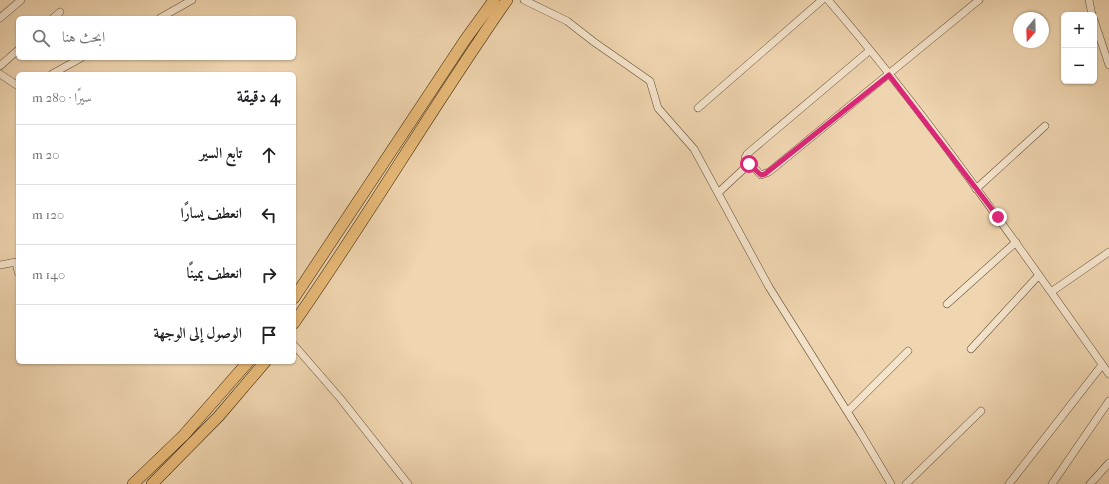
<!DOCTYPE html>
<html lang="ar">
<head>
<meta charset="utf-8">
<style>
	:root { --surface:#fff; --page:#f6f6f6; --text:#202124; --muted:#757577; --line:#e0e0e0 }
	body { margin:0; font-family:"IM FELL French Canon",Amiri,serif; background:var(--page); color:var(--text); direction:rtl }
	.controls { position:absolute; right:12px; top:12px; display:grid; overflow:hidden; border-radius:6px; box-shadow:0 1px 3px #0004 }
	.controls button { width:36px; height:36px; display:grid; place-items:center; padding:0; border:0; border-bottom:1px solid var(--line); background:var(--surface); color:var(--text); font:20px sans-serif }
	.compass { position:absolute; left:1013px; top:12px; width:36px; height:36px; border-radius:50%; background:var(--surface); box-shadow:0 1px 3px #0004; rotate:199deg }
	.stop { position:absolute; width:12px; height:12px; margin:-9px; border:3px solid #db2777; border-radius:50%; background:#fff }
	.stop.end { background:#db2777; border-color:#fff; box-shadow:0 1px 4px #0008 }
	.list { margin:0; padding:0; list-style:none }
	h2 { display:flex; justify-content:space-between; align-items:center; height:52px; margin:0; padding:0 16px; font-size:17px }
	h2 small { font-size:13px; font-weight:400; color:var(--muted) }
	.list li { display:grid; grid-template-columns:26px 1fr auto; gap:12px; align-items:center; box-sizing:border-box; height:60px; padding:0 16px; border-top:1px solid var(--line) }
	.list b { display:block; font-size:15px; white-space:nowrap }
	.list em { font-size:13px; font-style:normal; color:var(--muted) }
	.icon { flex:none; width:22px; height:22px; fill:none; stroke:currentColor; stroke-width:2; stroke-linecap:round; stroke-linejoin:round }
	.map { position:relative; flex:none; width:1109px; height:484px; overflow:hidden; direction:ltr }
	.search { position:absolute; background:var(--surface); box-shadow:0 1px 3px #0004; left:16px; top:16px; width:280px; height:44px; display:flex; align-items:center; gap:10px; box-sizing:border-box; padding:0 14px; border-radius:6px; color:var(--muted); font-size:15px }
	.panel { position:absolute; background:var(--surface); box-shadow:0 1px 3px #0004; left:16px; top:72px; width:280px; height:292px; border-radius:6px; direction:rtl }
	.map>svg:first-child { display:block }
</style>
</head>
<body>
<div class="map">
<svg width="1109" height="484" viewBox="0 0 1109 484">
	<rect width="100%" height="100%" fill="#efd5b0"/>
	<filter id="stains"><feTurbulence type="fractalNoise" baseFrequency=".005" numOctaves="4"/><feColorMatrix values="0 0 0 0 .2 0 0 0 0 .09 0 0 0 0 .02 0 0 0 .5 -.17"/></filter>
	<radialGradient id="worn" r=".72"><stop offset=".6" stop-color="#630" stop-opacity="0"/><stop offset="1" stop-color="#630" stop-opacity=".3"/></radialGradient>
	<g fill="none" stroke-linecap="round" stroke-linejoin="round">
		<defs>
			<path id="minor" d="M524,0l43,21 27,21 56,39 8,27 36,41 75,138 91,145 31,52
				M828,0c102,118 191,247 281,374
				M1089,0l3,15
				M0,18l21,-18
				M53,18l7,-6
				M160,18l32,-18
				M1094,20l15,45
				M869,51l-122,103 -2,4 16,17 8,-3 210,-172
				M0,66l18,-16
				M0,74l18,12
				M52,74l29,-16
				M698,108l124,-108
				M976,189l69,-63
				M719,192l30,-28
				M0,265l16,-3 2,10
				M1051,292l58,-40
				M947,304l69,-62
				M294,345l46,53 68,86
				M971,349l68,-74
				M848,411l60,-60
				M906,484l75,-73
				M1009,484l93,-119
				M1052,484l57,-83
				M1090,484l19,-21"/>
			<path id="primary" d="M294,298l171,-258 29,-40
				M294,323c74,-106 139,-217 213,-323
				M133,484l51,-49 64,-73
				M152,484l67,-68 46,-54"/>
		</defs>
		<use href="#minor" stroke="#614c30" stroke-width="8"/>
		<use href="#primary" stroke="#321f05" stroke-width="12"/>
		<use href="#minor" stroke="#f5e4cc" stroke-width="7"/>
		<use href="#primary" stroke="#e8ba78" stroke-width="11"/>
	</g>
	<g fill="none" stroke-linecap="round" stroke-linejoin="round">
		<path stroke="#db2777" stroke-width="5" d="M749,164l12,11 4,-1 124,-99 109,142"/>
	</g>
	<rect width="100%" height="100%" filter="url(#stains)"/>
	<rect width="100%" height="100%" fill="url(#worn)"/>
</svg>
<div class="controls">
<button>+</button>
<button>−</button>
</div>
<svg class="compass" viewBox="-18 -18 36 36"><path d="M0-13l5 13h-10z" fill="#e53935"/><path d="M0 13l5-13h-10z" fill="#757577"/></svg>
<div class="stop" style="left:749px;top:164px"></div>
<div class="stop end" style="left:998px;top:217px"></div>
<div class="search"><svg class="icon" aria-label="search" viewBox="0 0 24 24"><circle cx="10" cy="10" r="6"/><path d="M15 15l6 6"/></svg>ابحث هنا</div>
<section class="panel">
<h2>4 دقيقة<small>سيرًا · 280 m</small></h2>
<ul class="list">
<li><svg class="icon" aria-label="ahead" viewBox="0 0 24 24"><path d="M12 20V5M6 11l6-6 6 6"/></svg><div><b>تابع السير</b></div><em>20 m</em></li>
<li><svg class="icon" aria-label="left" viewBox="0 0 24 24"><path d="M17 20v-9H6M10 6l-5 5 5 5"/></svg><div><b>انعطف يسارًا</b></div><em>120 m</em></li>
<li><svg class="icon" aria-label="right" viewBox="0 0 24 24"><path d="M7 20v-9h11M14 6l5 5-5 5"/></svg><div><b>انعطف يمينًا</b></div><em>140 m</em></li>
<li><svg class="icon" aria-label="arrive" viewBox="0 0 24 24"><path d="M6 21V4h12l-3 4 3 4H6"/></svg><div><b>الوصول إلى الوجهة</b></div></li>
</ul>
</section>
</div>
</body>
</html>
